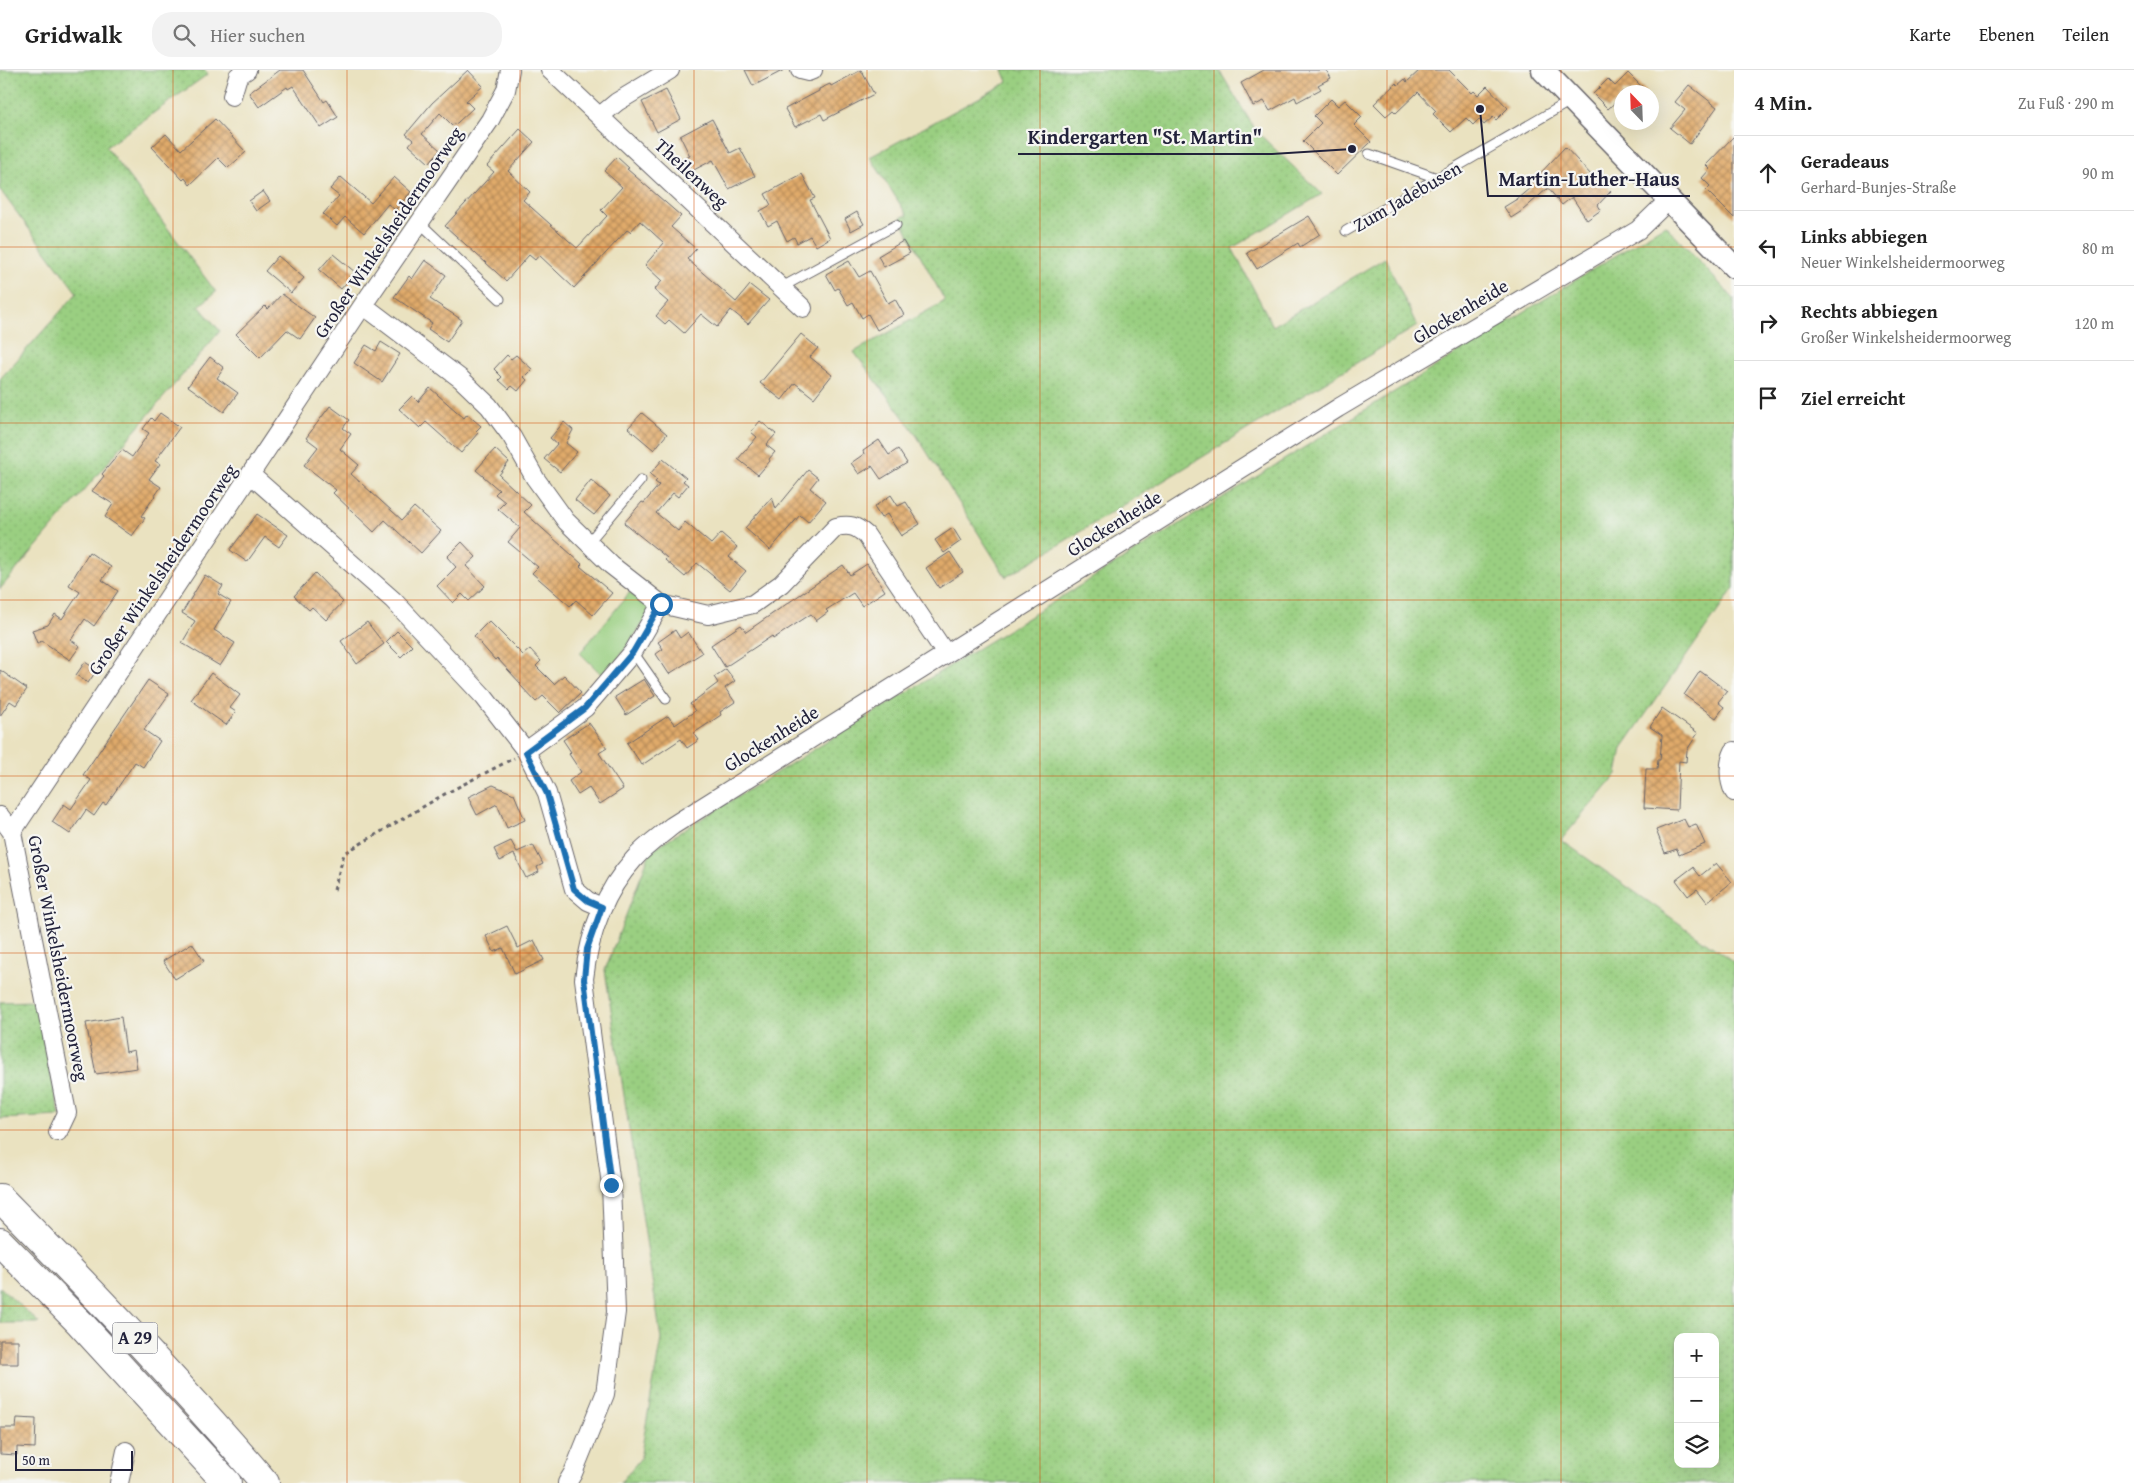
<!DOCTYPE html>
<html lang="de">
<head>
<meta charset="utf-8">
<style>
	:root { --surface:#fff; --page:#f2f2f2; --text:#222; --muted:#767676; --line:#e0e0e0 }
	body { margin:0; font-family:"Gentium Book Plus",serif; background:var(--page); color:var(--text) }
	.controls { position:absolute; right:15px; bottom:15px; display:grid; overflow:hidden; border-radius:10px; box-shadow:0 5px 20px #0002 }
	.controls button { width:45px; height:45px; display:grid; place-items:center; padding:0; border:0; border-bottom:1px solid var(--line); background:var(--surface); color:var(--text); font:25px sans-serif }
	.compass { position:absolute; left:1614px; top:15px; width:45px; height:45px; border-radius:50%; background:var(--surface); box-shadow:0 5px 20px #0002; rotate:337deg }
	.scale { position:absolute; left:15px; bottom:12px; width:118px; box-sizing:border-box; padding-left:5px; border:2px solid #22223b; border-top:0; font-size:14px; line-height:18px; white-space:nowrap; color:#22223b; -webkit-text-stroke:4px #f6f6f2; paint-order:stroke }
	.stop { position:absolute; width:15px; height:15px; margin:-11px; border:4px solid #1f6fb2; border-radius:50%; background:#fff }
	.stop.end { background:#1f6fb2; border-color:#fff; box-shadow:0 1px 5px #0008 }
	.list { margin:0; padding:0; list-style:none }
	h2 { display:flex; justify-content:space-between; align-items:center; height:65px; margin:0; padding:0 20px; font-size:21px }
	h2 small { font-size:16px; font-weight:400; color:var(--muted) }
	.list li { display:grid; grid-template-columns:32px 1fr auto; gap:15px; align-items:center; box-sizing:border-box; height:75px; padding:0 20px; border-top:1px solid var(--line) }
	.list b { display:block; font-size:19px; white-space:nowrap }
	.list p { margin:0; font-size:16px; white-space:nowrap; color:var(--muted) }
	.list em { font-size:16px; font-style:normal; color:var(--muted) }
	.icon { flex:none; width:28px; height:28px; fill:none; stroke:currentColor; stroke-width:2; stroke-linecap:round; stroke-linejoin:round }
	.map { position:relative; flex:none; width:1734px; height:1413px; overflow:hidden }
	header { display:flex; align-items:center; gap:30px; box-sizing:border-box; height:70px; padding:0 25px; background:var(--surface); border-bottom:1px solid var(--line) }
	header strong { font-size:24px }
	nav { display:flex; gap:28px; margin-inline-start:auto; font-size:18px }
	.search { width:350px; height:45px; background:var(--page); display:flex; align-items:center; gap:12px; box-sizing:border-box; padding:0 18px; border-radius:20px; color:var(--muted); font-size:19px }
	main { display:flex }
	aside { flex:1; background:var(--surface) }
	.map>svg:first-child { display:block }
</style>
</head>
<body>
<header>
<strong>Gridwalk</strong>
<div class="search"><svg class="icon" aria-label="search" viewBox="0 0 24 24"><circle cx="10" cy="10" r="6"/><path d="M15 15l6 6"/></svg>Hier suchen</div>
<nav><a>Karte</a><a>Ebenen</a><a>Teilen</a></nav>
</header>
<main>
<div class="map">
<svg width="1734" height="1413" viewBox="0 0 1734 1413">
	<defs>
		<pattern id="grass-dots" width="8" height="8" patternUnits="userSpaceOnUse" patternTransform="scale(1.25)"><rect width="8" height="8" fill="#9acf81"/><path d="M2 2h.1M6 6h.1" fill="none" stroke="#84b170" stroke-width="1.8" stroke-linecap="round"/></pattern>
		<pattern id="building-cross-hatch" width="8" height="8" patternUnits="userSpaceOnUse" patternTransform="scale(1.25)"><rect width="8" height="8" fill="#e0aa6a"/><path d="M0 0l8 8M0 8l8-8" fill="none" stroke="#b58a58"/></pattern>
	</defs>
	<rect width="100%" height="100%" fill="#f6f6f2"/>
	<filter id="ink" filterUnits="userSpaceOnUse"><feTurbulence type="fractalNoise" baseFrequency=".02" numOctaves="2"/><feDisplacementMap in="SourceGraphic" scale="10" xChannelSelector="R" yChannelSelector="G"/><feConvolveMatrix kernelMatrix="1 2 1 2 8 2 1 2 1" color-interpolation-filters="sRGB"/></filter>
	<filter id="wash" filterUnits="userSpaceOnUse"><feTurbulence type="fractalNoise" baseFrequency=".0096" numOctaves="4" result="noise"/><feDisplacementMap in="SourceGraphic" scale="20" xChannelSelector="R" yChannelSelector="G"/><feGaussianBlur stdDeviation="1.12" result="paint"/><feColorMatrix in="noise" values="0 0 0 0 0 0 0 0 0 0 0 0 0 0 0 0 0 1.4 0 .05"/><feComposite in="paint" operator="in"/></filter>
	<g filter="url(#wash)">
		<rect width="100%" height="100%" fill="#eae2c0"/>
		<path fill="url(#grass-dots)" stroke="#5e785e" fill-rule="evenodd" d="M0,0h205l3,4 -102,73 110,145 -17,14 21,25 -220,258v-210l77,-86 -77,-103z
			M1003,0h216l37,61 66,63 -90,54 41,78 112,-68 32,68 -411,251 -93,-147 -59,-78 91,-51 -45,-83 7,-3 -37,-58 138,-75z
			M1665,155l69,74v289l-112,160 -5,26 -56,66 173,122v521h-1114l20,-24 21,-120 -56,-369 46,-120zM1678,1267h37v127h-37z
			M35,931l25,115 -60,3v-117z
			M0,1217l39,36h-39z"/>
		<path fill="#9acf81" stroke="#5e785e" d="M630,522l17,13 3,6 -4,8 -41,59 -25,-25z"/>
		<g id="blocks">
			<path fill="url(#building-cross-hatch)" d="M280,0h23l21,32 3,-2 11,17 -17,11 -28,-42 -5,3 -1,-2 -28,20 -10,-14z
				M468,0l15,16 -17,15 7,7 -16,15 -5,2 -12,-12 -18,21 18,16 -11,13 -20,-18 4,-5 -7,-6 26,-31z
				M745,0h39l-31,16z
				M861,0l13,24 -50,26 -3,-6 -26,13 -10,-18 34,-18v-2l11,-5 1,2z
				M1264,0h62l5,8 -13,7 3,4 -24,13 -2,-5 -25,14 -6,-10 -11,5 -12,-23z
				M1420,0h29l23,23 2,-2 4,4 9,-9 21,22 -12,12 -3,-3 -9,8 -5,-6 -6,6 -7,-7 -15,14 -18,-18 3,-3 -18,-19 -22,21 -3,-3 -7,6 -12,-12 22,-21 2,2 7,-6 2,3z
				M1628,3l19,19h-25v4l-14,13 -15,-15 15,-15 7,7z
				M1689,15l28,22 -27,37 -20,-16 15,-18 -10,-8z
				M666,20l15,29 -24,13 -15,-30z
				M1331,29l7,7 7,-6 17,17 -8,8 17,17 -34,33 -34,-34 18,-18 -7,-7z
				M215,49l31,33 -18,16 -10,-10 -28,27 -5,-7 -2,2 -31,-33 14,-13 15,16z
				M712,49l18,34 10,-5 15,28 -26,13 -16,-29 -25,13 -6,-13 8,-4 -10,-20z
				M520,59l14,13 -26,29 22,21 -7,8 54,48 30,-32 -6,-6 21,-23 -18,-16 13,-14 12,11 -2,1 54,47 -10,11 25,22 -9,10 49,43 14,-17 19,15 -21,24 -17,-14 -14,17 -16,-13 -17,19 -15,-13 -4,4 -9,-8 12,-14 -14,-12 8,-9 -17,-16 19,-22 -24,-22 -10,11 -3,-2 -53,58 -35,-33 -4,5 -6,-5 -23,26 -61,-55 49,-54 -7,-6z
				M1734,66v82l-28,-28 4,-4 -8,-8 8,-9 -4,-4z
				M1565,77l28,30 2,-2 16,16 -13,14 3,5 -14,10 -15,-23 -10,8 -14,-17 -26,23 -11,7 -7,-11 13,-8 13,-11 -2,-2 7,-7z
				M802,104l13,24 -5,2 20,38 -14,8 -6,-10 -13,7 -3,-6 -7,4 -10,-20 -9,5 -8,-15 11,-6 -6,-11z
				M341,107l30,26 23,-26 17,15 -16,18 -7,-6 -24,29 -19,-16 -8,9 -14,-12 16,-18 -9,-7z
				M263,121l7,10 -14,10 -7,-10z
				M857,142l7,12 -13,7 -6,-12z
				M1309,146l11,18 -20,13 -2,-4 -41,26 -10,-16z
				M903,171l7,12 -26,14 -6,-11z
				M333,184l22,18 -14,17 -22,-19z
				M278,186l26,22 -13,15 -26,-22z
				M425,190l21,15 -16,24 32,21 -15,22 -19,-13 4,-6 -38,-26 15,-21 3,3z
				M849,191l10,16 11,-6 18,32 7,-4 9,16 -27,15 -9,-16 -6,4 -9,-16 -5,3 -10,-17 -3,2 -9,-16z
				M282,224l33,24 -15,21 -13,-9 -27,28 -24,-24 29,-28 3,3z
				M801,264l17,14 -8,9 22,18 -18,23 -19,-15 -13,17 -22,-17z
				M381,272l19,12 -18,28 -28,-19 12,-18 10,6z
				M507,285l4,4 5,-4 16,14 -8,8 3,3 -9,11 -6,-5 -3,3 -10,-9 3,-3 -8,-8z
				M210,287l14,11 -7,10 21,15 -14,19 -36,-26z
				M430,318l34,30 3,-4 14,12 -5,5 2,2 -17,20 -35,-31 -6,6 -21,-19 13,-13 6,6z
				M330,336l19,14 -6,8 8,6 -11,15 19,16 -8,9 51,46 12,-13 27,24 -20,22 -36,-33 -11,12 -41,-39 3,-3 -32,-25 14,-18 -12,-9z
				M160,343l20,14 -25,34 5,3 -11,15 12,8 -20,29 4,2 -13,18 -27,-19 8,-13 -21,-13 12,-15 -2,-2 20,-24 10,7 17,-24 -6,-4 8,-11 3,3z
				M642,343l25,21 -13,16 -26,-22z
				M760,351l16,13 -10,11 9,7 -6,7 1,2 -12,14 -20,-16 19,-22 -6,-5z
				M564,352l9,8 -7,13 11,9 -17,20 -16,-13 13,-15 -7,-6z
				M879,370l10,15 9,-6 9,14 -26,16 -9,-13 -13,8 -8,-11 13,-9 -1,-3z
				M495,379l14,13 -10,13 32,30 -7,7 58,52 -2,2 32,27 -19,22 -17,-15 -6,6 -38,-33 6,-6 -30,-25 12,-14 -22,-19 7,-7 -10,-8 4,-4 -23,-20z
				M663,389l23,19 -3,3 5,4 -10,12 -5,-4 -17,20 22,18 7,-9 26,22 10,-11 16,14 -8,10 17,14 -16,19 -33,-27 -12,14 -20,-17 2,-2 -7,-6 -36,-29 18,-21 2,1 15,-18 -4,-3 2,-2 -7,-6z
				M808,400l10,8 -8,10 16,13 -18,21 -8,-7 -30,35 -25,-22 27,-31 4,12z
				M591,410l19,16 -16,19 -19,-15z
				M891,425l7,11 8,-4 14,22 -19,12 -14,-22 -6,4 -7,-11z
				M257,444l31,21 -9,12 -14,-10 -18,25 -17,-12z
				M953,458l8,13 -17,12 -9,-13z
				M462,472l14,15 -10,9 19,20 -16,15 -7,-7 -9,9 -16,-17 19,-19 -9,-10z
				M89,482l22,15 -9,13 16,11 -24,35 -9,-7 -14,21 9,6 -10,14 -28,-19 -5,2 -5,-13 16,-5 7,-11 7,5 18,-27 -11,-7z
				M950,482l13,20 -24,16 -13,-20z
				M867,494l18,27 -23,15 -9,-13 -27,17 2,2 -12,9 -5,-7 -38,25 -1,-3 -47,31 -14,-22 30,-20 5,7 97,-67 7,10z
				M315,503l28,29 -17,18 -14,-13 -3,3 -15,-14z
				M205,505l18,11 -5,8 13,8 -17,28 21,13 -15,23 -38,-23 13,-22 -13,-8z
				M489,551l34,34 7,-6 11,12 -5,5 18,18 10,-9 17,18 -21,20 -17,-17 -7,6 -16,-17 1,-1 -24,-26 -2,2 -21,-24z
				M367,552l17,22 -27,20 -16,-23z
				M675,560l5,8 8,-6 14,21 -33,21 -13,-20 7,-5 -5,-7z
				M397,561l15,15 -11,11 -15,-15z
				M85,592l12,8 -9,13 -12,-8z
				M726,599l9,12 -10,7 10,14 -15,10 1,3 -27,18 5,7 -12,8 -6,-9 -39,26 -15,-22 41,-27 7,9 20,-14 -5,-7 28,-21 -4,-6z
				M0,600l27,19 -11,16 -6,-4 -10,15z
				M1700,601l27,20 -9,11 6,5 -8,11 -32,-23z
				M211,603l29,22 -10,13 6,4 -10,13 -35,-25z
				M644,609l11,17 -29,19 -11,-18z
				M148,610l21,14 -25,36 16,11 -17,26 -8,-5 -29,43 -3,-2 -9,13 -8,-6 -16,24 -18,-12 12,-18 7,5 20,-29 -8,-5z
				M1662,638l36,25 -11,17 -1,12 -7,-1 -2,49 -33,-2 2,-39h11l1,-9h2l2,-25 -12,-8z
				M589,653l18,25 -8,5 24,36 -23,15 -11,-16 -11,7 -9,-14 12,-9 -12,-18 2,-2 -8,-12z
				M493,715l21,9 11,26 -18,8 -10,-24 -20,11 -9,-18z
				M1684,749l4,8 8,-3 9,20 -26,11 -2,-6 -12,4 -9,-23z
				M511,771l6,11 16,-7 10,19 -6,3 2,5 -13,6 -12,-24 -14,7 -6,-12z
				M1716,793l16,19 -25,20 -10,-13 -9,7 -12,-16 17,-13 7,9z
				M507,856l11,22 16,-8 10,20 -29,14 -12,-26 -9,4 -8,-16z
				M192,873l12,18 -29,18 -12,-18z
				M121,947l5,35 8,-2 3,18 -41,6 -10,-51z
				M0,1270h18v24h-18z
				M17,1348l19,1 -1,29 -18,-1v8l-17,-1v-26h16z"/>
		</g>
	</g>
	<g filter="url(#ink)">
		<use href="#blocks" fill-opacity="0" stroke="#68656a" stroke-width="1"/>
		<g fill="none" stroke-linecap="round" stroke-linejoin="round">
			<defs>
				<path id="service" d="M1369,84l68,24
					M419,152l81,77
					M1346,161l226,-131
					M782,217l114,-62
					M588,473l53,-63
					M633,582l33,47"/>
				<path id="minor" d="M550,0l253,238
					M800,0l8,2 5,-2
					M232,26l6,-20 9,-6
					M600,46l17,-14 53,-32
					M363,235l98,74 28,27 23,31 23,41 31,43 45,44 50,39 47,11 45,-11 28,-20 55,-57c14,-3 20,-1 30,8l80,119
					M251,405l142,125 91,97 42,54 21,42 27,96 14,12 14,6
					M526,681l59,-43 48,-56 28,-48
					M1734,681c-6,12 -6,28 0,41
					M0,746l12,16
					M58,1062l9,-19 -55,-281 351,-527 127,-185 16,-30 4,-20
					M119,1413l7,-32
					M567,1413l6,-10 32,-79 11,-82 -5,-127 -27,-206c5,-44 20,-87 50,-120 11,-13 26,-23 38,-33l666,-418 300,-178 32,-31"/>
				<path id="tertiary" d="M1543,0l191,197"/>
				<path id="motorway" d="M0,1128c91,92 181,186 265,285
					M0,1172l80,81 147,160"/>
			</defs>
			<use href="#service" stroke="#68656a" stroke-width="11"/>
			<use href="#minor" stroke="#68656a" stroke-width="20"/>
			<use href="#tertiary" stroke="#68656a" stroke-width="25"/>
			<use href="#motorway" stroke="#68656a" stroke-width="30"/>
			<path stroke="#68656a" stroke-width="3" stroke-dasharray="4 4" stroke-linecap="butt" d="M334,820l10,-36 6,-4 93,-55 71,-37"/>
			<use href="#service" stroke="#fff" stroke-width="9"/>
			<use href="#minor" stroke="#fff" stroke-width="18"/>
			<use href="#tertiary" stroke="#fff" stroke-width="22"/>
			<use href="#motorway" stroke="#fff" stroke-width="28"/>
		</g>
	</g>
	<g fill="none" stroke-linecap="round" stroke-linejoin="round" filter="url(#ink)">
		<path stroke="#1f6fb2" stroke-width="6" d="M611,1115l-27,-206 3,-30 15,-42 -14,-6 -14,-12 -27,-95 -21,-42 59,-44 48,-56 28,-48"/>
	</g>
	<path fill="none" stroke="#d45411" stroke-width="1" stroke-opacity="0.55" d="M173,0v1413M347,0v1413M520,0v1413M694,0v1413M867,0v1413M1040,0v1413M1214,0v1413M1387,0v1413M1561,0v1413M0,177h1734M0,353h1734M0,530h1734M0,706h1734M0,883h1734M0,1060h1734M0,1236h1734"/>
	<g text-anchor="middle" stroke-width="4.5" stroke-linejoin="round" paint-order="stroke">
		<rect fill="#f6f6f2" stroke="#626272" stroke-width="1" x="112.5" y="1252.5" width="45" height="31" rx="4"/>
		<g font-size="18" font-weight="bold" fill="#22223b">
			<text x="135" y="1274">A 29</text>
		</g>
		<g font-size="19" fill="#22223b" stroke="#f6f6f2">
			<text transform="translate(692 103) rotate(43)" y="7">Theilenweg</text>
			<text transform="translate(1407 126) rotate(-30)" y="7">Zum Jadebusen</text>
			<text transform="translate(388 162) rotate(-56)" y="7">Großer Winkelsheidermoorweg</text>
			<text transform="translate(1460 241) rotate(-31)" y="7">Glockenheide</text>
			<text transform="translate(1114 453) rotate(-32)" y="7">Glockenheide</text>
			<text transform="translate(162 499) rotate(-56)" y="7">Großer Winkelsheidermoorweg</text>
			<text transform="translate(771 668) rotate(-32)" y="7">Glockenheide</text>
			<text transform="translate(59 888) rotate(79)" y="7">Großer Winkelsheidermoorweg</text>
		</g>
	</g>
	<path fill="none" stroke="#22223b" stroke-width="2" d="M1352 79L1272 84H1018M1480 39L1488 126H1690"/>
	<g fill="#22223b" stroke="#f6f6f2" stroke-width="2">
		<circle cx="1352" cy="79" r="5"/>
		<circle cx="1480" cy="39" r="5"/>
	</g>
	<g font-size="20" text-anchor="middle" font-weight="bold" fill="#22223b" stroke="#f6f6f2" stroke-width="4.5" stroke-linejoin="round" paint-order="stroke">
		<text x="1145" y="74">Kindergarten "St. Martin"</text>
		<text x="1589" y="116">Martin-Luther-Haus</text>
	</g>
</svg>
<div class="controls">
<button>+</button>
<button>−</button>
<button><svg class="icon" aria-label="layers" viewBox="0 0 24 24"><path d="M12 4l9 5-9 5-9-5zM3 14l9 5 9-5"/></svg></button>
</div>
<svg class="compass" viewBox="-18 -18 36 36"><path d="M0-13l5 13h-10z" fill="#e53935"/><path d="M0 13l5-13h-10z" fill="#767676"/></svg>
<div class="scale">50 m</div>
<div class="stop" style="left:661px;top:534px"></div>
<div class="stop end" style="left:611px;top:1115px"></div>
</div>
<aside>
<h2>4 Min.<small>Zu Fuß · 290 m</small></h2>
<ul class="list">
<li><svg class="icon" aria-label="ahead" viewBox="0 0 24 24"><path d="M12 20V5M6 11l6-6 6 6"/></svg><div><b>Geradeaus</b><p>Gerhard-Bunjes-Straße</p></div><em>90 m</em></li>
<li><svg class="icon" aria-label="left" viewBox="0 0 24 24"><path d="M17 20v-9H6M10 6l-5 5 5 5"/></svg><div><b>Links abbiegen</b><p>Neuer Winkelsheidermoorweg</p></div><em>80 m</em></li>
<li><svg class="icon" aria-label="right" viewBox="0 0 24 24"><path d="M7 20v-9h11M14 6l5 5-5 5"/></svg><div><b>Rechts abbiegen</b><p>Großer Winkelsheidermoorweg</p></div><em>120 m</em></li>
<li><svg class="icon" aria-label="arrive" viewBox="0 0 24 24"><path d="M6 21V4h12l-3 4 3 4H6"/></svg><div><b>Ziel erreicht</b></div></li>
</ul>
</aside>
</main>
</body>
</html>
